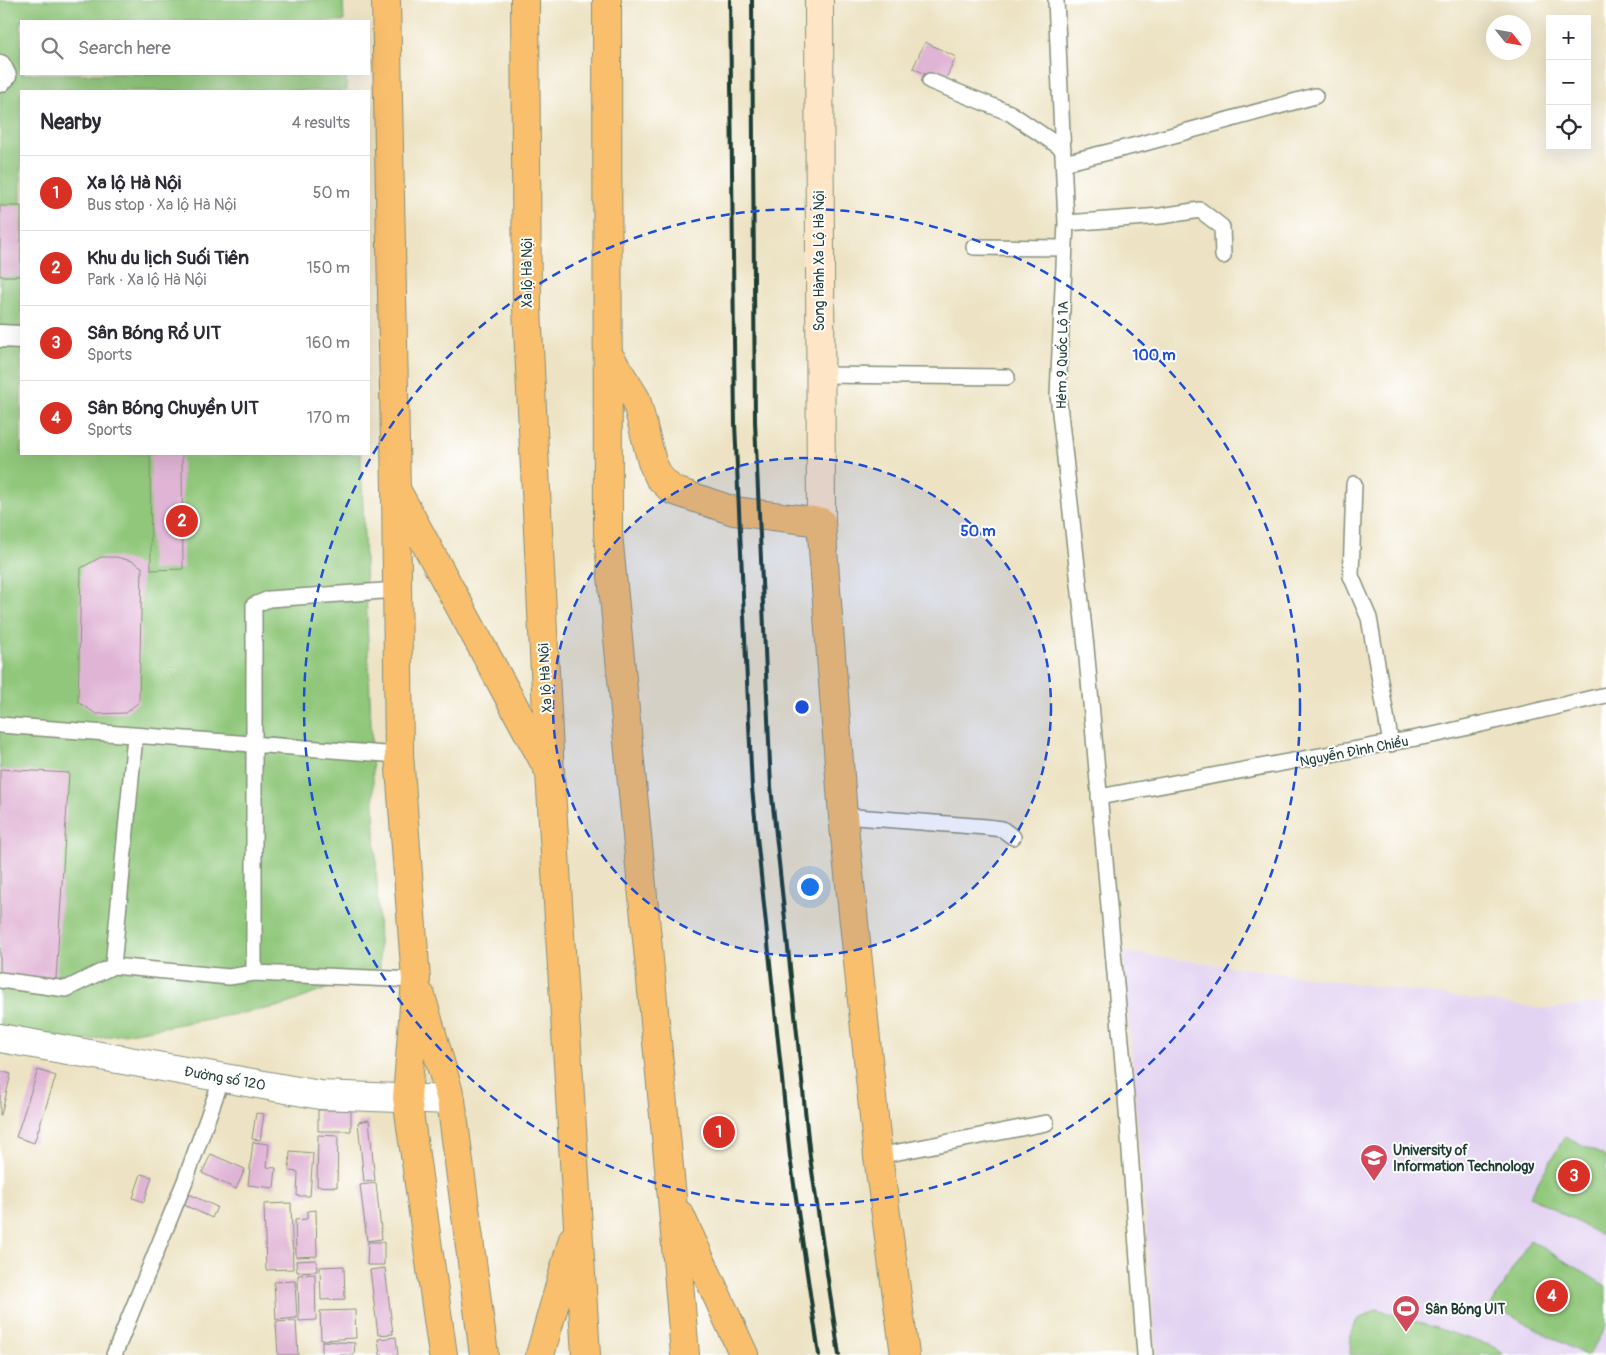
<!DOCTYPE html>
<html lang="en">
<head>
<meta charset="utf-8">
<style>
	:root { --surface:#fff; --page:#f7f7f7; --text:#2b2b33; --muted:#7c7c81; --line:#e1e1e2; --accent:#d93025 }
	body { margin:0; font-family:Pangolin,sans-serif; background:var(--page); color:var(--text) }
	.controls { position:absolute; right:15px; top:15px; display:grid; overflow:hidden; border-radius:0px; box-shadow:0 5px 20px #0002 }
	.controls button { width:45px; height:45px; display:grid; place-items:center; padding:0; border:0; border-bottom:1px solid var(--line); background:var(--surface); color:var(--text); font:25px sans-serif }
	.compass { position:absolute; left:1486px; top:15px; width:45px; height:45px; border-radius:50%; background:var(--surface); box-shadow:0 5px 20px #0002; rotate:121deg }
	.you { position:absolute; left:809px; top:886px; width:18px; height:18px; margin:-12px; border:4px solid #fff; border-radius:50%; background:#1a73e8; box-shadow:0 0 0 8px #1a73e833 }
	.badge { display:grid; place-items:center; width:32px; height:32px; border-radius:50%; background:var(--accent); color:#fff; font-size:16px; font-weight:700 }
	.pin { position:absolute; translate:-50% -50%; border:2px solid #fff; box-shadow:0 1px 5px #0006 }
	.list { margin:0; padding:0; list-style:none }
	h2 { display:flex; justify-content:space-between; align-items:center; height:65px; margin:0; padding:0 20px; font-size:21px }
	h2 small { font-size:16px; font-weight:400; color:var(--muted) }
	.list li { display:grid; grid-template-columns:32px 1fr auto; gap:15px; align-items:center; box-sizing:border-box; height:75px; padding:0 20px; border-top:1px solid var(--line) }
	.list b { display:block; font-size:19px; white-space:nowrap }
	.list p { margin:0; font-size:16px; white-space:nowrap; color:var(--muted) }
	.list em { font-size:16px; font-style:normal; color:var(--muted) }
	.icon { flex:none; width:28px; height:28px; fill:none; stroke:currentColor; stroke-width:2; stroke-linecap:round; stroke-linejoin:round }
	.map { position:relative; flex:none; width:1606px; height:1355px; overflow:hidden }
	.search { position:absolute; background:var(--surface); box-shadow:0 5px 20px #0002; left:20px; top:20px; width:350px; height:55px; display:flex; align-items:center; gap:12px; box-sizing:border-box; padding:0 18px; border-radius:0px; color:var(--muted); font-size:19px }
	.panel { position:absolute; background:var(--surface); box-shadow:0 5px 20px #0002; left:20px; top:90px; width:350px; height:365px; border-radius:0px }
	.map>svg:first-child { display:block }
</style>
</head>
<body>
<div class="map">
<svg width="1606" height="1355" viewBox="0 0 1606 1355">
	<rect width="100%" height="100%" fill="#fff"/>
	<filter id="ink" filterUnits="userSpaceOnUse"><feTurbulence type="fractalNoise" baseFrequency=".02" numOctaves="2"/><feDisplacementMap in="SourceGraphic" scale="10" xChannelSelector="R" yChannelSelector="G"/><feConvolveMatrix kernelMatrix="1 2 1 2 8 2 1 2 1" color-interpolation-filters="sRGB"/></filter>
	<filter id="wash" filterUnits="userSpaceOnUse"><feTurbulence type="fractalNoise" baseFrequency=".0096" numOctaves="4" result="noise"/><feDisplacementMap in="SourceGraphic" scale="20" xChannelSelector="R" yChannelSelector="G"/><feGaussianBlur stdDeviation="1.12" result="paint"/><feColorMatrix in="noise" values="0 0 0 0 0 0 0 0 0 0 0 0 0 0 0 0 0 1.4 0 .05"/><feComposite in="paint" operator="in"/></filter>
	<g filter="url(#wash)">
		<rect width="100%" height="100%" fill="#ede3c4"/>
		<path fill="#e3d3f2" d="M1123,952l423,57 60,-7v353h-449z"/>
		<path fill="#90c77a" stroke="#588257" d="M0,0h343l1,21h-323v53h325l1,17h-326v363h340l19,514 -98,38 -227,40 -55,-1z
			M1565,1136l41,21v81l-76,-42z
			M1530,1240l76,46v40l-17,29h-4l-94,-50z
			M1377,1309l118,38 9,8h-154l1,-22 6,-13z"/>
		<g id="blocks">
			<path fill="#e0b4d5" d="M925,42l31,15 -12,26 -31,-15z
				M0,206h21v70h-21z
				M150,454h32l1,115 -32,1z
				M101,557h15l16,4 10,6 -3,135 -14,11 -29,1 -18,-12 3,-134z
				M0,769l69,4 -13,206 -56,-3z
				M38,1070l18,6 -22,67 -18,-6z
				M0,1071l11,3 -10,41h-1z
				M318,1110h33v21h-33z
				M256,1113l8,1 -4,26 -8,-1z
				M369,1120l6,61 -11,1 -6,-60z
				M318,1135l20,1 -1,51 -20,-1z
				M253,1142l16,2 -2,23 9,1 -2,20 -26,-3z
				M290,1151l23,2 -3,43h-13l1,-24 -9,-1z
				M211,1154l34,15 -9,20 -34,-16z
				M141,1174l11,3 -8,25 -11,-4z
				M376,1183l6,56 -15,2 -7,-56z
				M189,1194l28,13 -5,11 -28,-13z
				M291,1203l2,66 -27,1 -2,-66z
				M316,1210l1,46 -21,1 -1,-37 12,-1v-8z
				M368,1242h16v23h-17z
				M316,1260l1,11 -20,1 -1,-11z
				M344,1266l1,33 -24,1 -1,-33z
				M385,1268l8,66 -15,1 -8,-65z
				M315,1274l1,46 -17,1 -1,-46z
				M295,1281l2,37 -21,2 -2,-38z
				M355,1310l1,28 -35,2 -1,-29z
				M296,1321l2,34h-20l-2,-33z
				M396,1337l2,18h-18l-2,-16z
				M322,1341l33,2 -1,12h-32z"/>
		</g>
	</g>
	<g filter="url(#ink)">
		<use href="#blocks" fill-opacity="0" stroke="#86907c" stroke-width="1"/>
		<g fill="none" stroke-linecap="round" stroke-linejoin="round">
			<defs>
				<path id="service" d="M1056,0l10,223 -8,172 28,252 40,450 19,258
					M930,81l80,32 53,36
					M1064,163l77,-19 174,-48
					M1066,223l95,-7 39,-6 22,17 1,29
					M974,247l91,1
					M820,375l187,2
					M1354,484l-3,92 18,42 22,126
					M0,725l399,30
					M1099,797l339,-63 168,-39
					M843,816l143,11 16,2 11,8
					M113,966l22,-230
					M254,973l162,7
					M0,980l66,9 47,-23 116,11 25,-4v-368l15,-6 128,-9
					M878,1156l168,-33
					M114,1355l71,-174 37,-103"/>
				<path id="pedestrian" d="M0,66l5,10 -5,5
					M0,336l21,1"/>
				<path id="minor" d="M0,1038l320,57 131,5"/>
				<path id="secondary" d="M819,0l2,522"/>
				<path id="trunk" d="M386,0l10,490 3,265 17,225 -9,118 36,257
					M525,0l2,308 23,465 36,582
					M607,0l1,534 64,664 13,157
					M608,354l28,45 16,63 7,15 13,13 62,21 87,11 22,294 35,340 27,199
					M398,493l149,274
					M421,996l30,104 33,255
					M680,1215l64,140
					M540,1355l33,-116"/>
			</defs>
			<use href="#service" stroke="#86907c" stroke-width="18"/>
			<use href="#pedestrian" stroke="#86907c" stroke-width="25"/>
			<use href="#minor" stroke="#86907c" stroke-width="30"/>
			<use href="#secondary" stroke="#86907c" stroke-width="30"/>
			<use href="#trunk" stroke="#86907c" stroke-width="30"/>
			<use href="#service" stroke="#fff" stroke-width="15"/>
			<use href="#pedestrian" stroke="#fff" stroke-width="22"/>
			<use href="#minor" stroke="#fff" stroke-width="28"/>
			<use href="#secondary" stroke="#fde5c5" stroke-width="28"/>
			<use href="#trunk" stroke="#f9bf6d" stroke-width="28"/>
			<path stroke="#1f3d34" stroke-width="4" d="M730,0l5,424 17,364 38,369 29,198
				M752,0l3,422 16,365 39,370 29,198"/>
		</g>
	</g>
	<circle cx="802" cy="707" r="249" fill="#1d4ed8" fill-opacity=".12"/>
	<g fill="none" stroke="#1d4ed8" stroke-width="2.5" stroke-dasharray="9 6">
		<circle cx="802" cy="707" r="249"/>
		<circle cx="802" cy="707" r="498"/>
	</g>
	<defs>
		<symbol id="university-pin" viewBox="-11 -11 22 30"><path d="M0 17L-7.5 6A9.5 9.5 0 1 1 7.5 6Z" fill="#d1495b" stroke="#fff"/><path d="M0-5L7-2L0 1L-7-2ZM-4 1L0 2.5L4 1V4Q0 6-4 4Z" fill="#fff"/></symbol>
		<symbol id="stadium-pin" viewBox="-11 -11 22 30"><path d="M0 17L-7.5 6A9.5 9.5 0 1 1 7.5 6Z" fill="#d1495b" stroke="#fff"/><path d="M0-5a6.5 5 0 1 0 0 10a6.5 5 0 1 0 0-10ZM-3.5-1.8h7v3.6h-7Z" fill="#fff"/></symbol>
	</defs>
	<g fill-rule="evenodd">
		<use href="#university-pin" x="1358" y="1142" width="32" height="43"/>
		<use href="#stadium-pin" x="1390" y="1293" width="32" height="43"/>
	</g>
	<g text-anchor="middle" stroke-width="4" stroke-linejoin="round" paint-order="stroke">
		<g font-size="14" fill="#1f3d34" stroke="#fff">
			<text transform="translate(819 261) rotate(-90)" y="5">Song Hành Xa Lộ Hà Nội</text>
			<text transform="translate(527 273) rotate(-90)" y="5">Xa lộ Hà Nội</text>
			<text transform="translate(1062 355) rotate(-89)" y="5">Hẻm 9 Quốc Lộ 1A</text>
			<text transform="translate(545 678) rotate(-93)" y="5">Xa lộ Hà Nội</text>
			<text transform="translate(1354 751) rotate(-11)" y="5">Nguyễn Đình Chiểu</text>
			<text transform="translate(225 1078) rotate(10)" y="5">Đường số 120</text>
		</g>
		<g font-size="14" font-weight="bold" fill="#1f3d34" stroke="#fff" text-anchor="start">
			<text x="1393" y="1155">University of<tspan x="1393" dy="16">Information Technology</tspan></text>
			<text x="1425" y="1314">Sân Bóng UIT</text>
		</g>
	</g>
	<circle cx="802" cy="707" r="8" fill="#1d4ed8" stroke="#fff" stroke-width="2.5"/>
	<g font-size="15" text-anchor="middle" font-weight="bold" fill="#1d4ed8" stroke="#fff" stroke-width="4" stroke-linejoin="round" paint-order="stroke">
		<text x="1154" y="360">100 m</text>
		<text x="978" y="536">50 m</text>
	</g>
</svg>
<div class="controls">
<button>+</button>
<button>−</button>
<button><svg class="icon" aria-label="locate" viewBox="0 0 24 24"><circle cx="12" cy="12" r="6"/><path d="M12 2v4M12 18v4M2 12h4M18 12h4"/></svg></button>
</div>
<svg class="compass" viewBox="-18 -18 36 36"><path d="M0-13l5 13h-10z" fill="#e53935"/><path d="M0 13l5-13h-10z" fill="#7c7c81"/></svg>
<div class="you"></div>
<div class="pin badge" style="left:719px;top:1132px">1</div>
<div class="pin badge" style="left:182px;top:521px">2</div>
<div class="pin badge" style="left:1574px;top:1176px">3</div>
<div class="pin badge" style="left:1552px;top:1296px">4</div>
<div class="search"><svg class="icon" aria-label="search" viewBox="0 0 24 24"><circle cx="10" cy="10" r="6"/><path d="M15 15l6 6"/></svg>Search here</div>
<section class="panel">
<h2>Nearby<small>4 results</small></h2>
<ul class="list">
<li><span class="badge">1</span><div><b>Xa lộ Hà Nội</b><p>Bus stop · Xa lộ Hà Nội</p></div><em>50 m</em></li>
<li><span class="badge">2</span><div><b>Khu du lịch Suối Tiên</b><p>Park · Xa lộ Hà Nội</p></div><em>150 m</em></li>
<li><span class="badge">3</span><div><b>Sân Bóng Rổ UIT</b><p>Sports</p></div><em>160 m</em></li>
<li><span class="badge">4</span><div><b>Sân Bóng Chuyền UIT</b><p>Sports</p></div><em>170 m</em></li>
</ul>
</section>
</div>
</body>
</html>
